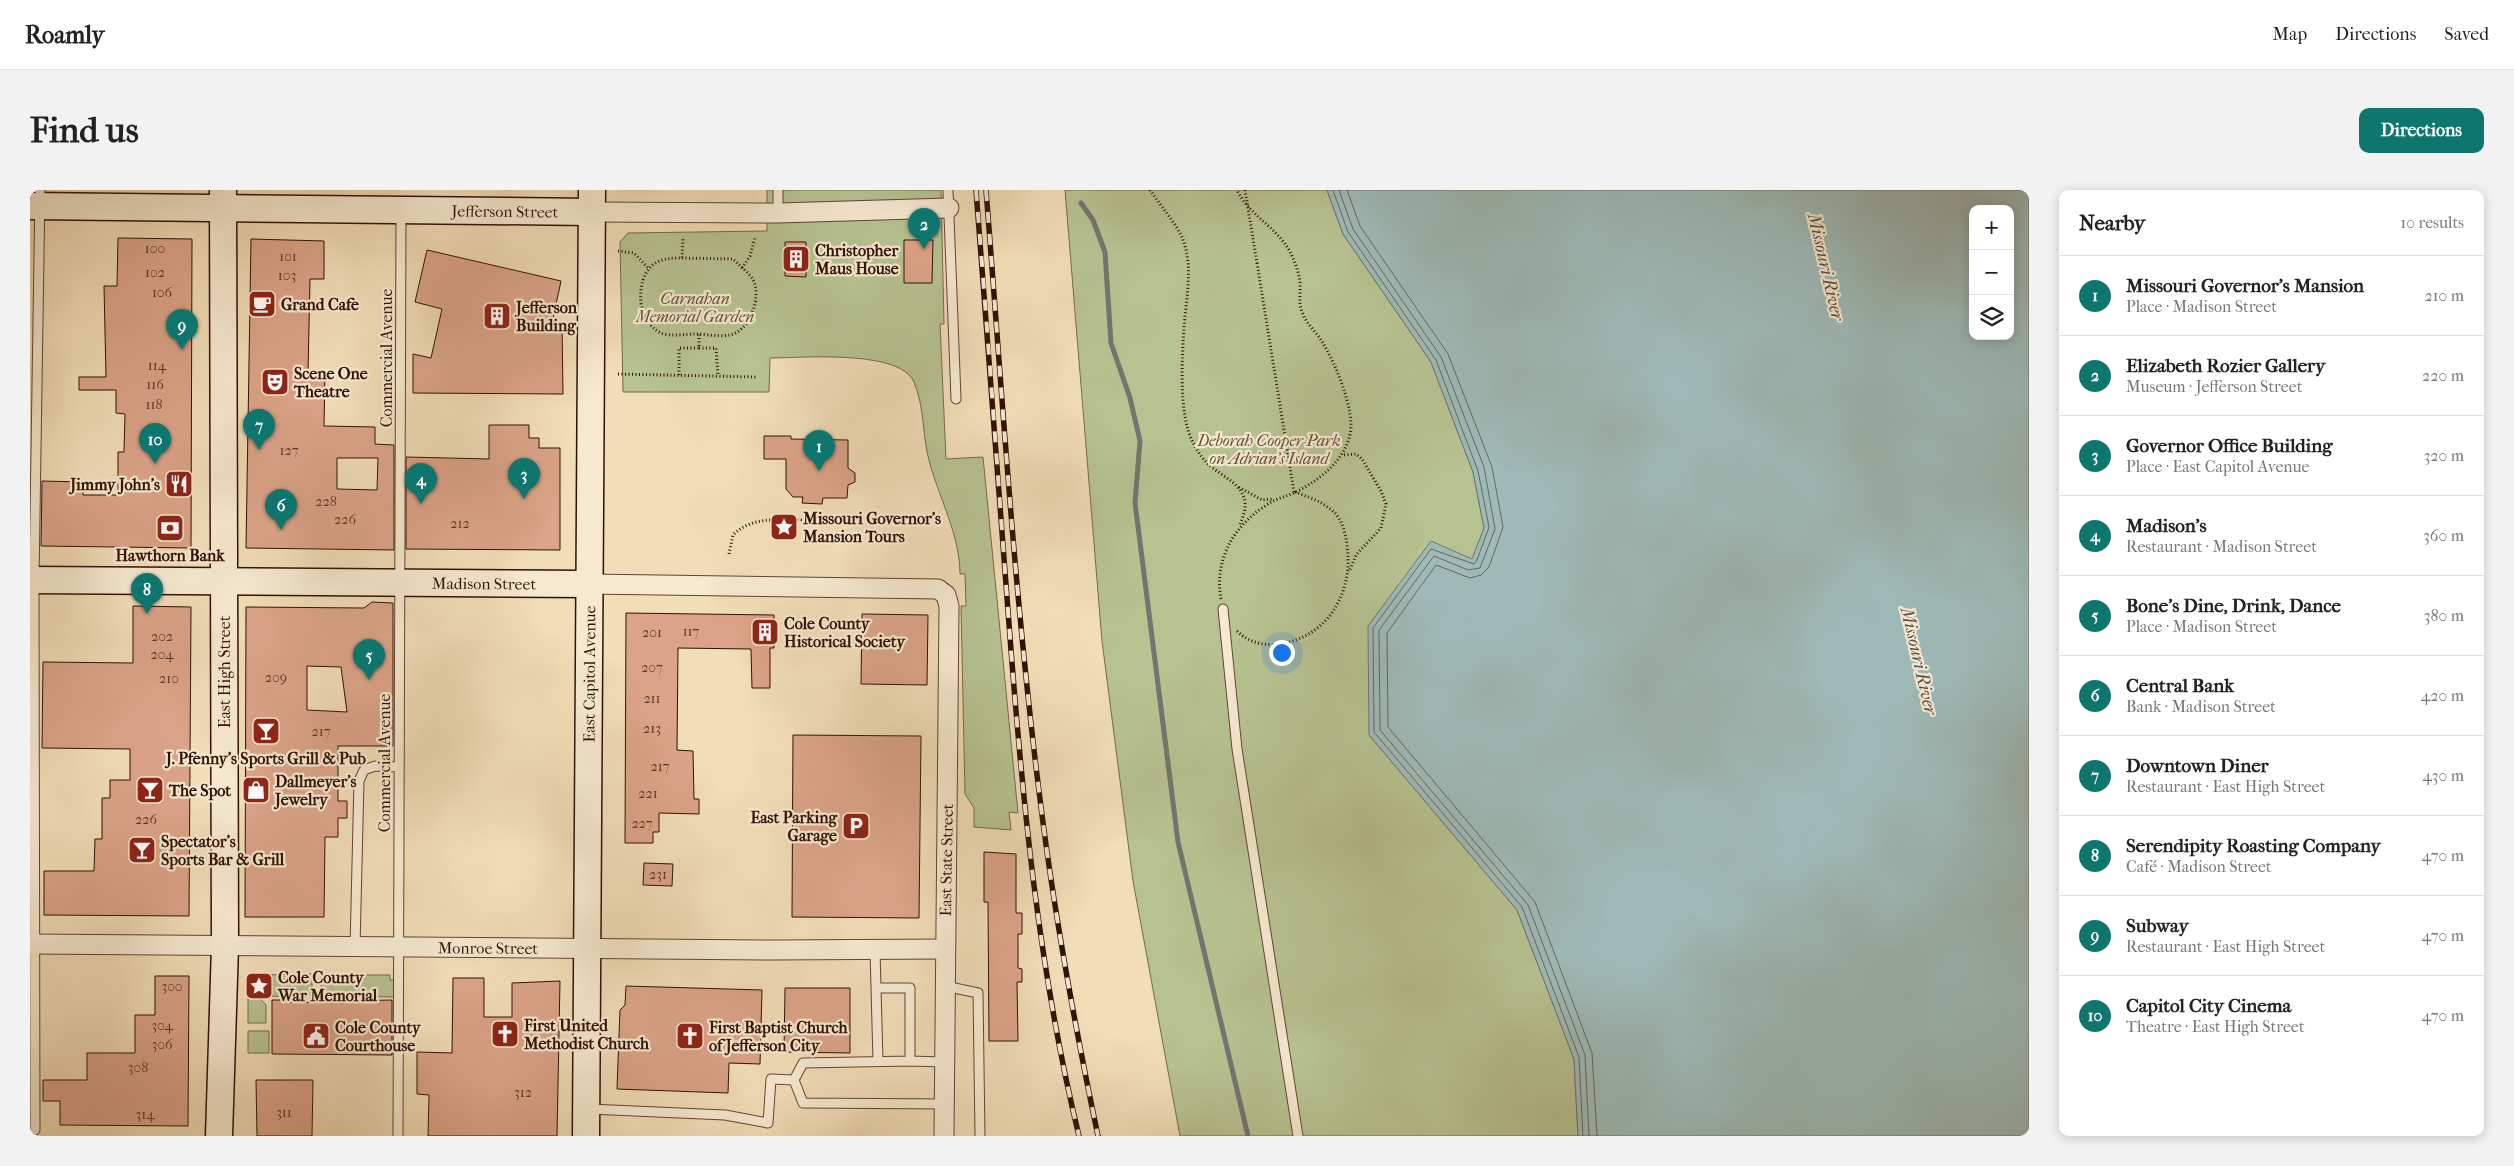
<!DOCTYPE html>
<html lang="en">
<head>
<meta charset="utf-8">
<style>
	:root { --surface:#fff; --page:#f2f2f2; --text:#222; --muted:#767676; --line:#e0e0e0; --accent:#0f766e }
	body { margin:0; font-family:"IM FELL French Canon",serif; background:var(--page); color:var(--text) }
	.controls { position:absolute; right:15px; top:15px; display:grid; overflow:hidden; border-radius:10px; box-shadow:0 2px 12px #0003 }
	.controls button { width:45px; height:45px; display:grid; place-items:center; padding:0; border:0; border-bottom:1px solid var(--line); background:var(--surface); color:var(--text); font:25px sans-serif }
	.you { position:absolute; left:1251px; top:462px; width:18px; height:18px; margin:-12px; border:4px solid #fff; border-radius:50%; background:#1a73e8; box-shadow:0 0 0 8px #1a73e833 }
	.badge { display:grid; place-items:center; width:32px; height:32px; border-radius:50%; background:var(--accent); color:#fff; font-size:16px; font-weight:700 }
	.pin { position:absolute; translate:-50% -41px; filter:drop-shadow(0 1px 2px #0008) }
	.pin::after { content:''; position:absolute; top:26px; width:18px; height:15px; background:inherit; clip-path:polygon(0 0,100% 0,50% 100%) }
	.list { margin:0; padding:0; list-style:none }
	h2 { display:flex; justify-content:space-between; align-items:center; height:65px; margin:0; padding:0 20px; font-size:21px }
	h2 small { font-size:16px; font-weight:400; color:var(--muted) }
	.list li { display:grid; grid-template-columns:32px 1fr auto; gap:15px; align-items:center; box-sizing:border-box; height:80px; padding:0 20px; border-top:1px solid var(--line) }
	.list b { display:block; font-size:19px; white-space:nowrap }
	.list p { margin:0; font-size:16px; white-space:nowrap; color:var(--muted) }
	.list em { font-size:16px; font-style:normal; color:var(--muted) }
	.icon { flex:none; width:28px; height:28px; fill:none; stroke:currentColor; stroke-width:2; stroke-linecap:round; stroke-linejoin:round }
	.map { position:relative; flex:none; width:1999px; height:946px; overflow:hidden; border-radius:10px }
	header { display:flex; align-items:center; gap:30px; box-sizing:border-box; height:70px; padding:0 25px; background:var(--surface); border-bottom:1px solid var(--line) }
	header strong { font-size:24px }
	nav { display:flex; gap:28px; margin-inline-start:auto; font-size:18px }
	.intro { display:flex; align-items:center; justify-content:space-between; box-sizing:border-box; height:120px; padding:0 30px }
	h1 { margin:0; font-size:35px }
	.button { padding:12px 22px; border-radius:10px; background:var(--accent); color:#fff; font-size:18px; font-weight:700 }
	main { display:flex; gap:30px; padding:0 30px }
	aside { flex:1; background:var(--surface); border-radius:10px; box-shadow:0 2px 12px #0003 }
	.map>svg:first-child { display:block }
</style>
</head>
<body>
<header>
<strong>Roamly</strong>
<nav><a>Map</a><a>Directions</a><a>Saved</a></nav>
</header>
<div class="intro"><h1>Find us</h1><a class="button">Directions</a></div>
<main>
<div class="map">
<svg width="1999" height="946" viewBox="0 0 1999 946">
	<rect width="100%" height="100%" fill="#f1ddb7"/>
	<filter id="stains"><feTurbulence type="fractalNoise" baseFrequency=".004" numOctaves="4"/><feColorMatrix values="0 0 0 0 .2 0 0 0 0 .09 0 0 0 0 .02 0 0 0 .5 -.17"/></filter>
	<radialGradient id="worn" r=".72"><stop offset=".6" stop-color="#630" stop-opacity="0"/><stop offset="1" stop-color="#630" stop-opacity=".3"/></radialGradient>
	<path fill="#b7c291" stroke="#746a4b" d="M737,0h174l3,134h-4l6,135 37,-2 35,356 -9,-1 2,18 -37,-3v-19l-9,-14 -4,-188h5l-1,-32h-5c0,-38 -20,-74 -30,-110 -8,-26 -5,-56 -16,-82 -14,-33 -114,-24 -144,-24l-1,34h-146l-3,-150 8,-9 139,-2z
		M1035,0h262l16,44 88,128 42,110 11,56 -12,32 -103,175 148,175 57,149 4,77h-398l-47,-255 -31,-240z
		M282,784v18l-6,5 -41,-1 -3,-3 4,-5 -10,-13z
		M291,785h69v5h5v17l-67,-1 -7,-5z
		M218,800h4l14,15v18h-18z
		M218,841h21v22h-21z"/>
	<path fill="#9ebab7" stroke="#727670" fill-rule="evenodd" d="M1297,0h702v946h-451l-4,-77 -57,-149 -148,-175 -1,-109 63,-85 41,18 12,-31 -11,-56 -42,-110 -88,-128zM1943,19h37v127h-37z"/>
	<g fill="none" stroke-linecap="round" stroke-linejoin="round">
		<path stroke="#68665e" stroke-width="1" d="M1303,0l15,42 88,128 42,111 11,56 -12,33 -3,4 -43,-15 -58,79 1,104 148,175 57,150 4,79
			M1309,0l14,39 88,128 43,110 11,62 -15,39 -12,2 -34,-14 -55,74 1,100 148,175 57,150 4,81
			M1317,0l13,36 88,128 44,113 11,60 -14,40 -8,8 -11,3 -34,-13 -49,68 1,94 147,175 57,151 5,83"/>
		<path stroke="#727670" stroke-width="5" d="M1051,13l12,17 12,32 6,91 19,55 10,43 -5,62 43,339 70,294"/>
	</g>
	<path fill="#dba387" stroke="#311105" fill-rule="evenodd" d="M88,48l74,1 -1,309 -150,-2 1,-65 41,1v13h35v-43h6l1,-38 -9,-1v-23h-37v-13h27l-2,-91h13z
		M221,49l73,2v38h-14l-2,93h17l-1,54 51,1v17l19,1v105l-148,-2zM307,268h41l-1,32 -40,-1z
		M874,50h29l-1,43h-28z
		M755,52h21v35l-21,-1z
		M397,60l134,31 -9,42 10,2 1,69 -150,-1v-39l18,4 11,-49 -27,-7z
		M459,235h40v13h10v10h21v102l-154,-1v-92l83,2z
		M734,246h27v3l57,1v28l7,5v9l-7,3 -1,13h-24l-1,6 -20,-1 1,-6h-10l-7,-8v-30h-22z
		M342,412l21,1v143h-55v55h9v17h-9v19h-13l-1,80h-79l1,-310 118,1zM277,476l34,1 6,45 -40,-2z
		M103,416l58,1 -2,309 -145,-1v-44h50l1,-32h7v-41h8v-18h20v-31l-88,-1 1,-86 90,1z
		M596,423l148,2v33h-4v40h-18l-1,-39 -73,-1 -1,102 16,1 1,48h5v15l-40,-1v19h-6v11h-28z
		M832,424l66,1 -1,70 -66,-1z
		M763,545l128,1 -2,182 -127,-1z
		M954,662l32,2v59h6v21h-4v34l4,1v13h-5l1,59h-29l-1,-139h-4z
		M614,673l29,1 -1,22 -29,-1z
		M125,786h34l-1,150 -128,-1v-24h-17v-21h44v-27h48v-38h20z
		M423,788h31v39h28v-34l48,-2 -3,155h-129l1,-41 -12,-1v-42l35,1z
		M596,796l136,4 -2,74 -31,-1 -1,30 -111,-4 3,-79 5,-5z
		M755,798h65v65l-66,-1z
		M242,810h17v2l55,1v-2l48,-1v55l-120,-1z
		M226,890h57l-1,56h-55z"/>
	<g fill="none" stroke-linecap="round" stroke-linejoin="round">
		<defs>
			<path id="lane" d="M748,0v23
				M918,0l8,209
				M1193,419l14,140 61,387
				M325,757l4,-166 5,-11 11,-4 24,1
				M845,760l1,38
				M915,796l33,7 2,143
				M880,871l35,1
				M764,890l9,-17 107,-2v-73h-34l2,73
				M764,890l9,23 142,1
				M559,919l136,6 43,8 3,-44 23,1
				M5,940l-1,-550 6,-390
				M368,946l3,-924"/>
			<g id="street">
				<path d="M562,22l186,1 171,-5"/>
				<path d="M559,394l349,5 8,6 3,11 -5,530"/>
				<path id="s1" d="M0,754l744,6 171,-1"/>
			</g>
			<g id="secondary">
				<path id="s2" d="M0,16l562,6"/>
				<path id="s3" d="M0,390l559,4"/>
				<path d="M189,946l6,-190 -2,-756"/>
				<path id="s4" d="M556,946l6,-946"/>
			</g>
		</defs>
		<use href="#lane" stroke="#614432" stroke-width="11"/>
		<use href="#street" stroke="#614432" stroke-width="21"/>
		<use href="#secondary" stroke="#311105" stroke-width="29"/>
		<path stroke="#311105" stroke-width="3" stroke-dasharray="1 2.5" stroke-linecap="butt" d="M1120,0c10,15 24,31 32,47 12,29 4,61 2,91 -2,28 -4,71 3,98 3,13 11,28 20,37 12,12 37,21 38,40 1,8 -3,15 -5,22
			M588,61l16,2 15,16
			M652,68l51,1c6,6 14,12 19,19 11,17 -2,53 -22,57 -11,2 -24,-1 -35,-1 -9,0 -25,3 -34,-1 -19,-9 -24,-34 -18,-53 7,-20 21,-22 39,-22l1,-21
			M1227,73l37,229
			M712,78l8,-12 5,-19
			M669,158h17l2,28
			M588,184l138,3
			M649,185v-27h20v-14
			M1314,265l12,-1 6,5 19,32 5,13 -5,24 -25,27 -7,17
			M1209,297l23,13 12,-1
			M699,364l4,-19c19,-19 45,-15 70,-15
			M1191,409c-7,-39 12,-72 44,-93 9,-7 20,-9 31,-14 29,-15 61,-41 54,-78 -4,-24 -16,-53 -29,-74 -6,-9 -15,-17 -19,-28 -4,-10 -1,-20 -2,-30 -1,-10 -6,-23 -11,-32 -14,-24 -40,-35 -52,-60
			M1207,441c28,28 80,9 98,-23 12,-20 15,-41 12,-63 -2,-14 -5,-28 -18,-37 -10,-8 -23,-12 -35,-16"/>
		<use href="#lane" stroke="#f6e9d0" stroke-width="9"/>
		<use href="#street" stroke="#f6e9d0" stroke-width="19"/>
		<use href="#secondary" stroke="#f6e9d0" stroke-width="26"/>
		<defs>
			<path id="rail" d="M946,0c12,145 22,290 33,434 13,172 29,344 70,512
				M956,0c16,201 28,402 53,601 14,116 35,231 59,345"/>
		</defs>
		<use href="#rail" stroke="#311105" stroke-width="5.5"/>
		<use href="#rail" stroke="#f6e9d0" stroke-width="4" stroke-dasharray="11" stroke-linecap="butt"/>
		<path stroke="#311105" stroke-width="3" stroke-dasharray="1 2.5" stroke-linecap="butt" d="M1215,0l12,73"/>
	</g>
	<defs>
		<symbol id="building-square" viewBox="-11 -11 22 22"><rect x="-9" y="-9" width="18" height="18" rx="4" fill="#8f2418" stroke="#f6e9d0"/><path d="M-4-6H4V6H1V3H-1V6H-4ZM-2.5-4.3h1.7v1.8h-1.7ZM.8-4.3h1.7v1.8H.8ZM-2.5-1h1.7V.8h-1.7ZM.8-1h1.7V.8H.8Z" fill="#fff"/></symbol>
		<symbol id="cafe-square" viewBox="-11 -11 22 22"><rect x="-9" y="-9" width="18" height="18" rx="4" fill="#8f2418" stroke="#f6e9d0"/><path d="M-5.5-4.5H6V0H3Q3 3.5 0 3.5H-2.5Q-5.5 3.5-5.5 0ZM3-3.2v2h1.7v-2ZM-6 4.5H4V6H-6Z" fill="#fff"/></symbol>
		<symbol id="theatre-square" viewBox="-11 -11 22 22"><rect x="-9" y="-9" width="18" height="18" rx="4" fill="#8f2418" stroke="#f6e9d0"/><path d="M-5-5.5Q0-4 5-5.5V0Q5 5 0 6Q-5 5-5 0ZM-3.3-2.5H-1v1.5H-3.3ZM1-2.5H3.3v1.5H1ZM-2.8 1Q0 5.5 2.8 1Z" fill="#fff"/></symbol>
		<symbol id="restaurant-square" viewBox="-11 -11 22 22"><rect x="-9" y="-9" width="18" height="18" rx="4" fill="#8f2418" stroke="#f6e9d0"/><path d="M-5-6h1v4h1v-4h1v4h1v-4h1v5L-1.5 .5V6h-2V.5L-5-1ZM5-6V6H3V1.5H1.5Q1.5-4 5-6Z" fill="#fff"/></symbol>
		<symbol id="sight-square" viewBox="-11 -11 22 22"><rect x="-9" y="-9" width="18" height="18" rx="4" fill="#8f2418" stroke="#f6e9d0"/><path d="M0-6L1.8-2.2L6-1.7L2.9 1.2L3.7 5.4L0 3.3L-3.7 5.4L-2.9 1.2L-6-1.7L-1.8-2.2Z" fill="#fff"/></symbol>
		<symbol id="bank-square" viewBox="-11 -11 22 22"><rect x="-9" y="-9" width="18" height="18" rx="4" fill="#8f2418" stroke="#f6e9d0"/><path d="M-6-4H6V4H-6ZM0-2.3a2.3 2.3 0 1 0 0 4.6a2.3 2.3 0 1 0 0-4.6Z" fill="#fff"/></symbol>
		<symbol id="bar-square" viewBox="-11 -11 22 22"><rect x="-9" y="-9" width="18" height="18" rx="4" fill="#8f2418" stroke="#f6e9d0"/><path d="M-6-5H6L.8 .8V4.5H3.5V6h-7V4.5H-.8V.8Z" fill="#fff"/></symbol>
		<symbol id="shop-square" viewBox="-11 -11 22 22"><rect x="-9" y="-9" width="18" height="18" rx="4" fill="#8f2418" stroke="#f6e9d0"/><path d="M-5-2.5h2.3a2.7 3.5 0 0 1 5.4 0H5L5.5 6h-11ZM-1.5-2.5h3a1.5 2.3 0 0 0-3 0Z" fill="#fff"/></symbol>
		<symbol id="parking-square" viewBox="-11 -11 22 22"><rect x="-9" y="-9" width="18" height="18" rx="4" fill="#8f2418" stroke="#f6e9d0"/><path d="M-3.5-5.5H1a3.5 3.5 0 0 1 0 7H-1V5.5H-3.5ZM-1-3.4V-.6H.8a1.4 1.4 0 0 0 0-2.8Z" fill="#fff"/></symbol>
		<symbol id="church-square" viewBox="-11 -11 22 22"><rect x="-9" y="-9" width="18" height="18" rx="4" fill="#8f2418" stroke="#f6e9d0"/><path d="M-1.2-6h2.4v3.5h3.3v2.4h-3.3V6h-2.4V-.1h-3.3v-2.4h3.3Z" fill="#fff"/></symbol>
		<symbol id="civic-square" viewBox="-11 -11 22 22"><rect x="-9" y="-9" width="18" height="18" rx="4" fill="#8f2418" stroke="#f6e9d0"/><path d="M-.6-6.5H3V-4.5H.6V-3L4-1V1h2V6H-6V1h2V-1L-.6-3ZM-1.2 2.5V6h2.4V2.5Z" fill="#fff"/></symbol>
	</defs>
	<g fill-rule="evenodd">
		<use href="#building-square" x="750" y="53" width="32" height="32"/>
		<use href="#cafe-square" x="216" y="98" width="32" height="32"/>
		<use href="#building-square" x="451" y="110" width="32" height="32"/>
		<use href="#theatre-square" x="229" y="176" width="32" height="32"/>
		<use href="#restaurant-square" x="133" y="278" width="32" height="32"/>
		<use href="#sight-square" x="738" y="321" width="32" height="32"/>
		<use href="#bank-square" x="124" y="322" width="32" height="32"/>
		<use href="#building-square" x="719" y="426" width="32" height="32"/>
		<use href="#bar-square" x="220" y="525" width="32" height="32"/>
		<use href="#bar-square" x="104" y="584" width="32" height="32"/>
		<use href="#shop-square" x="210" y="584" width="32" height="32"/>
		<use href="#parking-square" x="810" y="620" width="32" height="32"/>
		<use href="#bar-square" x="96" y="644" width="32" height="32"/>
		<use href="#sight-square" x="213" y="780" width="32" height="32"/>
		<use href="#church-square" x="459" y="828" width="32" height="32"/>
		<use href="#civic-square" x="270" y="830" width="32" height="32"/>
		<use href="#church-square" x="644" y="830" width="32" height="32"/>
	</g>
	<g text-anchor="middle" stroke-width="4.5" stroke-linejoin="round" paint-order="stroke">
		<g font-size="14" fill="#5c3626">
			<text x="125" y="63">100</text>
			<text x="258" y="71">101</text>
			<text x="125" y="87">102</text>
			<text x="257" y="90">103</text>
			<text x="132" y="107">106</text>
			<text x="127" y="180">114</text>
			<text x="125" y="199">116</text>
			<text x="124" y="219">118</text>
			<text x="259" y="265">127</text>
			<text x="296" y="316">228</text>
			<text x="315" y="334">226</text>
			<text x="430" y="338">212</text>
			<text x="661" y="446">117</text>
			<text x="622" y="447">201</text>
			<text x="132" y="451">202</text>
			<text x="132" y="469">204</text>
			<text x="622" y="482">207</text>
			<text x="246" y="492">209</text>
			<text x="139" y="493">210</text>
			<text x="622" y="513">211</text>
			<text x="622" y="543">213</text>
			<text x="291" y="546">217</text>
			<text x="630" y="581">217</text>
			<text x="618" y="608">221</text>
			<text x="116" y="634">226</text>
			<text x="612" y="638">227</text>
			<text x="628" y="689">231</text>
			<text x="142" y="801">300</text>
			<text x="132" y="840">304</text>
			<text x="132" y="859">306</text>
			<text x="108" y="882">308</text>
			<text x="493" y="907">312</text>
			<text x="254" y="927">311</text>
			<text x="115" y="929">314</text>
		</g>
		<g font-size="16" fill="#311105" stroke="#f6e9d0">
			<text dy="6" stroke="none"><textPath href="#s2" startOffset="475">Jefferson Street</textPath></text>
			<text transform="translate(356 168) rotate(-90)" y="6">Commercial Avenue</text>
			<text dy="6" stroke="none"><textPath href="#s3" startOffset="454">Madison Street</textPath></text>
			<text transform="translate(194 482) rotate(-90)" y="6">East High Street</text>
			<text dy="6" stroke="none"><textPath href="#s4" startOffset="462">East Capitol Avenue</textPath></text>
			<text transform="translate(354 573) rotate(-90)" y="6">Commercial Avenue</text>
			<text transform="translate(916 670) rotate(-89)" y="6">East State Street</text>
			<text dy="6" stroke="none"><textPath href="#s1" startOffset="458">Monroe Street</textPath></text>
		</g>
		<g font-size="16" font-weight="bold" fill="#311105" stroke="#f6e9d0" text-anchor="start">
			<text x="785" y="66">Christopher<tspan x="785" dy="18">Maus House</tspan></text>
			<text x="251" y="120">Grand Cafe</text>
			<text x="486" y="123">Jefferson<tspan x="486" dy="18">Building</tspan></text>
			<text x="264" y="189">Scene One<tspan x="264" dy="18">Theatre</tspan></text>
			<text x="130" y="300" text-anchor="end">Jimmy John's</text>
			<text x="773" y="334">Missouri Governor's<tspan x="773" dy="18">Mansion Tours</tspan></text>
			<text x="140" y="371" text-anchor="middle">Hawthorn Bank</text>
			<text x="754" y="439">Cole County<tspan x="754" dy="18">Historical Society</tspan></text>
			<text x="236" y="574" text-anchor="middle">J. Pfenny's Sports Grill &amp; Pub</text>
			<text x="245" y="597">Dallmeyer's<tspan x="245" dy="18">Jewelry</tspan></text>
			<text x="139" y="606">The Spot</text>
			<text x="807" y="633" text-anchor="end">East Parking<tspan x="807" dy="18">Garage</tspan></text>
			<text x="131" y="657">Spectator's<tspan x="131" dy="18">Sports Bar &amp; Grill</tspan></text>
			<text x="248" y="793">Cole County<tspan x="248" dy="18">War Memorial</tspan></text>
			<text x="494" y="841">First United<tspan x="494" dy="18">Methodist Church</tspan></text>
			<text x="305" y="843">Cole County<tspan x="305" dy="18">Courthouse</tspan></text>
			<text x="679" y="843">First Baptist Church<tspan x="679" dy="18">of Jefferson City</tspan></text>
		</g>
		<g font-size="16" font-style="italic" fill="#604f36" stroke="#f6e9d0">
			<text x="665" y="114">Carnahan<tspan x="665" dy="18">Memorial Garden</tspan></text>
			<text x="1239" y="256">Deborah Cooper Park<tspan x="1239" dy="18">on Adrian's Island</tspan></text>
		</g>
		<g font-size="18" font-style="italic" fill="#574c43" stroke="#f6e9d0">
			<text transform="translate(1796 77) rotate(77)" y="6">Missouri River</text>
			<text transform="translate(1889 471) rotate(77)" y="6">Missouri River</text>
		</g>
	</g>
	<rect width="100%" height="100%" filter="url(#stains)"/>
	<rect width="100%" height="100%" fill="url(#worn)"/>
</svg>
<div class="controls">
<button>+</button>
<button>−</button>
<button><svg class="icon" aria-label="layers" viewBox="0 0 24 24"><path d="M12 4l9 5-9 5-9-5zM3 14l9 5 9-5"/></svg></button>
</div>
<div class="you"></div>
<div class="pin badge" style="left:789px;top:281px">1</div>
<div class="pin badge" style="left:894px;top:59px">2</div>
<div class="pin badge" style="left:494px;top:309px">3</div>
<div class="pin badge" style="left:391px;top:314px">4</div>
<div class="pin badge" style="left:339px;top:490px">5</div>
<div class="pin badge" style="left:251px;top:340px">6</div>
<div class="pin badge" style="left:229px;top:260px">7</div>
<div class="pin badge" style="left:117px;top:424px">8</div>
<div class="pin badge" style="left:152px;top:160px">9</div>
<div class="pin badge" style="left:125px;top:274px">10</div>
</div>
<aside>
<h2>Nearby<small>10 results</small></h2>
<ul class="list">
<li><span class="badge">1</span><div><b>Missouri Governor's Mansion</b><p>Place · Madison Street</p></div><em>210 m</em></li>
<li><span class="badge">2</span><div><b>Elizabeth Rozier Gallery</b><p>Museum · Jefferson Street</p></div><em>220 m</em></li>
<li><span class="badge">3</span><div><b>Governor Office Building</b><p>Place · East Capitol Avenue</p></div><em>320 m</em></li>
<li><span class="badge">4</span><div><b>Madison's</b><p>Restaurant · Madison Street</p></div><em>360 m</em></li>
<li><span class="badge">5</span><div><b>Bone's Dine, Drink, Dance</b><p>Place · Madison Street</p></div><em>380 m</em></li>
<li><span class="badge">6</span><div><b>Central Bank</b><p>Bank · Madison Street</p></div><em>420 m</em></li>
<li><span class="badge">7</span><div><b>Downtown Diner</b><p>Restaurant · East High Street</p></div><em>430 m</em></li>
<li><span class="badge">8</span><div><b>Serendipity Roasting Company</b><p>Café · Madison Street</p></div><em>470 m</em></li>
<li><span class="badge">9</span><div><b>Subway</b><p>Restaurant · East High Street</p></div><em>470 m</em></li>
<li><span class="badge">10</span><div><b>Capitol City Cinema</b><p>Theatre · East High Street</p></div><em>470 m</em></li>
</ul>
</aside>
</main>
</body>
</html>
